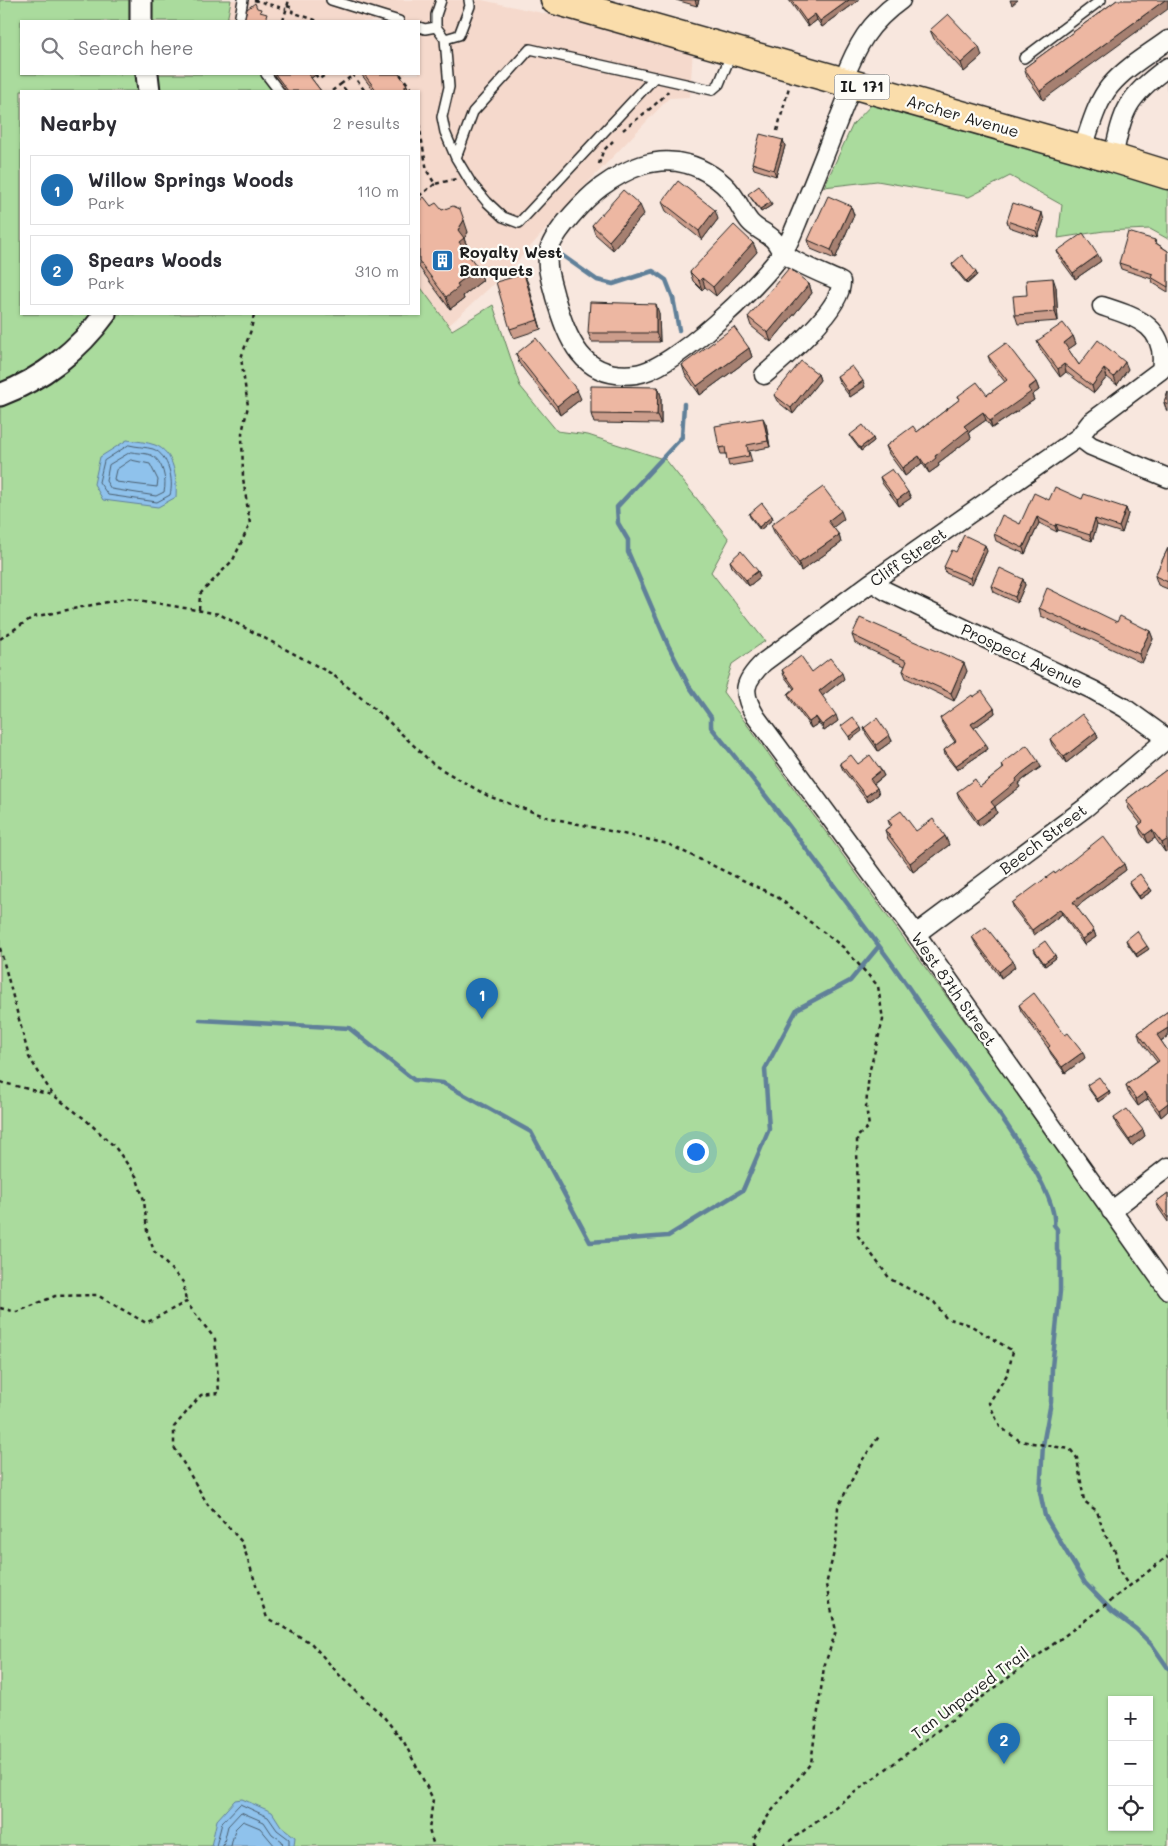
<!DOCTYPE html>
<html lang="en">
<head>
<meta charset="utf-8">
<style>
	:root { --surface:#fff; --page:#f2f2f3; --text:#2b2b33; --muted:#7c7c81; --line:#e1e1e2; --accent:#1f6fb2 }
	body { margin:0; font-family:Mali,sans-serif; background:var(--page); color:var(--text) }
	.controls { position:absolute; right:15px; bottom:15px; display:grid; overflow:hidden; border-radius:0px; box-shadow:0 1px 4px #0004 }
	.controls button { width:45px; height:45px; display:grid; place-items:center; padding:0; border:0; border-bottom:1px solid var(--line); background:var(--surface); color:var(--text); font:25px sans-serif }
	.you { position:absolute; left:695px; top:1151px; width:18px; height:18px; margin:-12px; border:4px solid #fff; border-radius:50%; background:#1a73e8; box-shadow:0 0 0 8px #1a73e833 }
	.badge { display:grid; place-items:center; width:32px; height:32px; border-radius:50%; background:var(--accent); color:#fff; font-size:16px; font-weight:700 }
	.pin { position:absolute; translate:-50% -41px; filter:drop-shadow(0 1px 2px #0008) }
	.pin::after { content:''; position:absolute; top:26px; width:18px; height:15px; background:inherit; clip-path:polygon(0 0,100% 0,50% 100%) }
	.list { margin:0; padding:0; list-style:none }
	h2 { display:flex; justify-content:space-between; align-items:center; height:65px; margin:0; padding:0 20px; font-size:21px }
	h2 small { font-size:16px; font-weight:400; color:var(--muted) }
	.list li { display:grid; grid-template-columns:32px 1fr auto; gap:15px; align-items:center; box-sizing:border-box; height:70px; margin:0 10px 10px; padding:0 10px; border:1px solid var(--line); border-radius:0px }
	.list b { display:block; font-size:19px; white-space:nowrap }
	.list p { margin:0; font-size:16px; white-space:nowrap; color:var(--muted) }
	.list em { font-size:16px; font-style:normal; color:var(--muted) }
	.icon { flex:none; width:28px; height:28px; fill:none; stroke:currentColor; stroke-width:2; stroke-linecap:round; stroke-linejoin:round }
	.map { position:relative; flex:none; width:1168px; height:1846px; overflow:hidden }
	.search { position:absolute; background:var(--surface); box-shadow:0 1px 4px #0004; left:20px; top:20px; width:400px; height:55px; display:flex; align-items:center; gap:12px; box-sizing:border-box; padding:0 18px; border-radius:0px; color:var(--muted); font-size:19px }
	.panel { position:absolute; background:var(--surface); box-shadow:0 1px 4px #0004; left:20px; top:90px; width:400px; height:225px; border-radius:0px }
	.map>svg:first-child { display:block }
</style>
</head>
<body>
<div class="map">
<svg width="1168" height="1846" viewBox="0 0 1168 1846">
	<rect width="100%" height="100%" fill="#f8e7de"/>
	<filter id="ink" filterUnits="userSpaceOnUse"><feTurbulence type="fractalNoise" baseFrequency=".02" numOctaves="2"/><feDisplacementMap in="SourceGraphic" scale="10" xChannelSelector="R" yChannelSelector="G"/><feConvolveMatrix kernelMatrix="1 2 1 2 8 2 1 2 1" color-interpolation-filters="sRGB"/></filter>
	<g filter="url(#ink)">
		<path fill="#f5d9cc" d="M231,0h251l106,23 105,24 -3,50 -21,1 -86,90 -71,79 -67,62 -26,-34v-204h-155l-13,-17h168v-53h-192z"/>
		<path fill="#aadb9d" stroke="#637c5c" fill-rule="evenodd" d="M0,0h231l-4,21h-206v53h241l13,17h-254v223h398v-29l33,45 41,-25 27,81 37,45 31,4 78,25 63,79 -18,33 54,69 -33,23 -9,28 445,606v548h-1168zM1112,1700h37v127h-37z
			M877,99l291,82v58l-18,-10 -46,2 -46,7 4,-33 -52,-29 -41,21 -92,-16 -53,6 29,-63z"/>
		<path fill="#8fc2ec" stroke="#618099" d="M127,440c9,1 20,2 28,5 20,7 22,35 21,52l-18,10 -55,-7 -9,-16 6,-27z
			M242,1799l30,13 9,14 14,11 -1,9h-83l6,-26 18,-20z"/>
		<g fill="none" stroke-linecap="round" stroke-linejoin="round">
			<path stroke="#4a5e6f" stroke-width="1" d="M129,445c8,2 17,2 24,4 16,6 21,32 17,46l-13,7 -49,-7 -9,-13 5,-21z
				M131,452c6,1 14,1 20,3 12,5 16,26 13,37l-8,4 -45,-7 -5,-8 3,-16z
				M131,460l19,4 8,16 -1,7 -41,-5 -2,-3 2,-9z
				M216,1846l6,-23 18,-19 28,13 9,13 12,9v7
				M223,1846l5,-20 13,-14 23,10 8,12 10,7 1,5
				M231,1846l4,-17 8,-8 17,7 15,18"/>
			<path stroke="#618099" stroke-width="4.5" d="M563,256l34,24 16,4 40,-13 13,9 7,18 6,32
				M684,404l-2,33 -65,70 1,16 10,17v12l40,93 21,41 22,31v10c61,75 119,153 177,231 19,26 35,52 54,78 25,32 118,153 112,189l3,4v21l3,8v33l-8,76 -1,35 -8,43 -3,47 5,24 40,67 27,28 24,18 16,16 16,23
				M200,1020l149,8 65,52 29,3 88,49 59,110 78,-6 75,-46 26,-61 -4,-60 32,-60 53,-28 29,-35"/>
			<defs>
				<path id="service" d="M331,0l68,21
					M441,0l-5,15v12l9,12 4,48 -7,30 3,15 11,26 15,25 16,19 16,15 16,6 136,-146
					M239,21l4,-21
					M419,27l6,2 11,-2
					M445,39l14,-4 11,-29 -1,-6
					M1024,58l77,-58
					M266,74l13,17
					M456,158l17,-46 57,-63 182,41 7,-6 13,-32"/>
				<path id="minor" d="M843,81c14,-36 26,-58 58,-81
					M1082,150c8,-21 14,-47 28,-64 16,-19 39,-32 58,-46
					M1113,158c10,-49 14,-61 55,-91
					M1102,306c33,11 66,19 59,64l-71,53 -11,14 -207,145 -108,80c-21,20 -23,30 -8,55l160,217 252,356
					M764,375c20,-17 78,-66 77,-93 -15,-7 -46,-19 -58,-29 -4,-4 -6,-11 -11,-15 -7,-6 -16,-9 -22,-16 -7,-8 -11,-19 -18,-28 -9,-13 -29,-26 -45,-30 -32,-9 -61,5 -86,23 -16,12 -44,42 -51,60 -6,16 1,34 5,50 12,41 27,84 81,77 38,-5 122,-87 145,-119 9,-12 14,-28 20,-42 18,-42 34,-86 52,-129
					M1079,437l12,9 77,32
					M872,582l14,9 207,99 32,18 43,31
					M916,934l169,-126 82,-69
					M1111,1211l57,-44"/>
				<path id="tertiary" d="M141,21v-21
					M147,74l2,17
					M0,395c42,-16 79,-45 105,-81"/>
				<path id="primary" d="M555,0l558,158 55,17"/>
			</defs>
			<use href="#service" stroke="#1c1c1c" stroke-width="12"/>
			<use href="#minor" stroke="#1c1c1c" stroke-width="21"/>
			<use href="#tertiary" stroke="#1c1c1c" stroke-width="25"/>
			<use href="#primary" stroke="#1c1c1c" stroke-width="31"/>
			<path stroke="#1c1c1c" stroke-width="2.5" stroke-dasharray="4 4" stroke-linecap="butt" d="M254,0l32,9
				M287,6l6,2 -1,4 26,9
				M283,21l6,-21
				M315,74l4,5 8,-5
				M352,74l13,17
				M400,74l13,17
				M332,91l9,-7
				M346,91l-5,-7 12,-9
				M419,124l8,47 8,13 21,-5
				M623,130c11,-9 39,-29 45,-39
				M777,131l12,-44
				M599,164l4,-13 10,-10
				M419,196l16,-12
				M199,610l1,-16 33,-34 17,-36 -7,-46 -1,-45 6,-27 -7,-48 10,-28 3,-16
				M0,639l33,-22 94,-19 92,16 113,60 51,42 51,49 54,31 59,21 121,27 108,52 67,51 35,39 5,34 -14,53 -3,34 3,19 -12,11 1,99 32,43 44,23 12,16 24,7 43,26 -5,22 -19,30 11,24 20,14 50,8 7,9 7,43 13,10 7,22 11,18 4,20 10,15
				M0,948l29,109 24,38 33,25 29,27 21,29 8,24 3,31 7,20 29,31 3,20
				M0,1082l52,13
				M0,1308l17,4 38,-16 42,-1 49,28 40,-21 29,37 4,54 -18,2 -27,32v20l34,58 34,37 25,76 44,25 32,36 40,37 21,26 29,57 -4,31 5,16
				M754,1846v-8l16,-25 41,-50 13,-96 12,-36 -10,-46 10,-41 2,-37 23,-45 19,-27
				M783,1846l304,-227 81,-63"/>
			<use href="#service" stroke="#fdfcf7" stroke-width="9"/>
			<use href="#minor" stroke="#fdfcf7" stroke-width="18"/>
			<use href="#tertiary" stroke="#fdfcf7" stroke-width="21"/>
			<use href="#primary" stroke="#faddab" stroke-width="28"/>
		</g>
		<path fill="#cc9d8b" stroke="#1c1c1c" d="M676,0h23l-2,6z
			M789,0h70l-37,27 -5,-7 -9,7z
			M1117,0l-74,100 -16,-23 -3,-9z
			M930,30l52,26 -18,16 -30,-33z
			M273,74h44l-6,4 10,13h-35z
			M361,74h38l10,17h-35z
			M783,140l2,6 -9,30 -22,-7 -2,-6z
			M748,194l24,11 -11,7 -11,-15z
			M419,201l12,5 11,4 26,22 -4,7 5,11 -3,2 12,16 5,12 -20,16 1,3 -14,10 -31,-42z
			M662,202l56,17 -16,21 -36,-29z
			M851,206l3,9 -19,44 -24,-10 -3,-9z
			M644,214l-31,36 -18,-16 -3,-9z
			M1044,220l-6,17 -29,-10 -2,-6z
			M1155,240l1,3 12,8v41l-15,-9 -1,-4 -31,-10 -2,-6z
			M753,243l4,9 -41,44 -11,-9 -3,3 -9,-9 -3,-9z
			M1057,251l44,10 -26,18 -16,-22z
			M952,264l25,11 -10,9 -14,-17z
			M524,274l17,55 -27,9 -4,-9z
			M809,284l3,9 -41,49 -20,-16 -3,-9z
			M1056,287l2,34 -40,3 -3,-9 12,-20z
			M659,313l1,29h-68l-4,-9z
			M1073,336l3,8 -8,5 11,16 49,4 -11,16 -10,-8 -13,16 -28,-21 -6,5 -20,-28 -3,-8z
			M749,348l3,9 -52,38 -15,-21 -3,-9z
			M516,354l65,45 -21,16 -41,-52z
			M988,356l48,26 3,8 -7,5 2,5 -42,28 -6,-8 -17,12 2,6 -33,25 1,3 -10,7 -7,-10 -17,13 -16,-22 -3,-8 31,-14 42,-32 -1,-4 29,-1 18,-13 -14,-18z
			M818,374l2,6 -27,34 -16,-13 -3,-6z
			M837,376l28,11 -15,10 -11,-15z
			M658,387l3,9v28l-67,-1 -3,-9z
			M1168,392v20h-1l-3,-9z
			M766,424l4,23 -21,4 3,11 -23,4 -3,-12h-5l-2,-6z
			M850,435l23,3 1,3 -13,10 -10,-13z
			M880,477l28,15 3,6 -12,8 -17,-23z
			M1082,499l44,9 2,6 -6,19 -25,-8 -5,16 -34,-11 -1,2 -18,-9 -14,31 -29,-13 -2,-7 26,-10 29,-24z
			M749,514l23,2 1,3 -13,11 -10,-13z
			M844,519l-11,8 6,8 2,8 -40,28 -27,-39 -3,-7z
			M1168,548v41l-10,-4 -3,-9z
			M987,551l-15,33 -26,-11 -2,-6 12,-15z
			M730,561l28,10 2,6 -11,9 -17,-19z
			M1023,579l2,6 -8,18 -23,-11 -2,-6z
			M1039,608l78,14 33,9 3,8 -11,24 -101,-47z
			M852,635l115,36 -13,30 -48,-23 -3,-7 2,-5 -50,-23z
			M782,670l30,2 32,7 -22,17 16,25 -14,10 -5,-8 -8,5 -21,-29 -2,-5 6,-5 -10,-13z
			M973,697l21,11 1,5 -21,15 14,21 -31,21 -12,-15 -1,-5 11,-8 -13,-19 -2,-5z
			M864,728l25,7 3,6 -14,10 -12,-17z
			M1096,732l2,6 -32,25 -14,-18 -2,-6z
			M840,763l18,1 23,6 3,6 -10,8 3,4 2,6 -11,8 -25,-32z
			M1002,764l39,3 -17,12 -6,5 2,3 -25,19 2,7 -18,13 -20,-28 -2,-6 23,-5 23,-18z
			M1166,770l-1,82 -10,-14 -7,5 -7,-9 -3,-8 3,-2 -12,-15 -3,-9z
			M888,820l28,11 29,5 4,9 -36,27 -25,-33 -3,-9 5,-4z
			M1124,864l2,6 -50,37 18,24 2,6 -12,8 -22,-31 -28,21 -20,-26 -2,-6 43,-29z
			M1129,882l21,6 2,3 -12,8 -10,-14z
			M972,937l43,30 -14,11 -26,-35z
			M1126,940l23,9 -12,8 -10,-14z
			M1034,949l21,6 1,3 -11,8 -10,-14z
			M1019,1005l46,30 20,23 -20,15 -14,-19 -3,-6 -27,-37z
			M1168,1011v25l-7,5 7,10v60l-7,6 -13,-18 -10,7 -10,-14 -2,-7 31,-23 -17,-22 -2,-7z
			M1087,1085l22,6 1,3 -12,8 -10,-14z
			M1114,1118l29,12 2,6 -13,10 -16,-22z
			M1168,1193v29l-9,-13 -3,-7z"/>
		<path fill="#a68071" stroke="#1c1c1c" d="M695,0h4l-2,6z
			M849,0h10l-37,27 -2,-6z
			M1010,0h8l-6,5z
			M1165,0h3v9l-125,91 -3,-9z
			M815,14l2,6 -9,7 -2,-6z
			M979,47l3,9 -18,16 -3,-9z
			M308,74h9l-7,5z
			M407,85l2,6h-4v-5z
			M783,140l2,6 -9,30 -2,-6z
			M771,202l1,3 -11,7 -1,-3z
			M640,205l4,9 -31,36 -4,-9z
			M851,206l3,9 -19,44 -4,-9z
			M715,210l3,9 -16,21 -3,-9z
			M1042,213l2,7 -6,17 -2,-6z
			M464,220l4,12 -4,7 5,11 -6,4 -4,-12 -1,-12z
			M753,243l4,9 -41,44 -3,-9z
			M1098,255l3,6 -26,18 -2,-6z
			M478,268l5,12 -20,16 1,3 -14,10 -4,-12 11,-13z
			M976,272l1,3 -10,9 -1,-3z
			M524,274l4,9 13,46 -3,-9z
			M702,278l3,9 -3,3 -3,-9z
			M1053,278l3,9 2,34 -3,-9z
			M809,284l3,9 -41,49 -3,-9z
			M656,304l3,9 1,29 -4,-9z
			M1073,336l3,8 -10,7 -2,-8z
			M749,348l3,9 -52,38 -3,-9z
			M1125,362l3,7 -11,16 -3,-8z
			M1064,364l2,8 -6,5 -2,-8z
			M1104,369l3,8 -13,16 -2,-7z
			M818,374l2,6 -27,34 -2,-6z
			M863,381l2,6 -15,10 -2,-6z
			M1036,382l3,8 -7,5 2,5 -42,28 -2,-7z
			M658,387l3,9v28l-4,-9z
			M577,390l4,9 -21,16 -3,-9z
			M983,412l3,8 -17,12 2,6 -33,25 1,3 -10,7 -3,-7 38,-40z
			M763,418l3,6 4,23 -2,-6z
			M873,438l1,3 -13,10 -1,-3z
			M919,456l3,7 -17,13 -3,-8z
			M908,492l3,6 -12,8 -2,-6z
			M1126,508l2,6 -6,19 -3,-6z
			M841,511l3,8 -13,10 -3,-8z
			M772,516l1,3 -13,11 -1,-3z
			M1037,517l2,6 -14,31 -2,-6z
			M1095,519l2,6 -5,16 -2,-6z
			M1056,524l2,6 -1,2 -2,-6z
			M839,535l2,8 -40,28 -2,-8z
			M985,545l2,6 -15,33 -2,-6z
			M758,571l2,6 -11,9 -3,-6z
			M1023,579l2,6 -8,18 -2,-6z
			M1150,631l3,8 -11,24 -3,-9z
			M964,663l3,8 -13,30 -3,-8z
			M842,673l2,6 -23,18 -2,-6z
			M994,708l1,5 -22,16 -2,-5z
			M836,715l2,6 -14,10 -2,-6z
			M816,717l3,6 -8,5 -2,-6z
			M861,728l1,3 -12,9 -1,-3z
			M1096,732l2,6 -32,25 -2,-6z
			M889,735l3,6 -14,10 -2,-6z
			M986,744l2,5 -31,21 -2,-4z
			M1038,761l3,6 -17,12 -6,5 2,3 -27,21 -2,-6 31,-29z
			M881,770l3,6 -12,9 -2,-6z
			M877,788l2,6 -11,8 -2,-6z
			M995,807l2,6 -18,13 -2,-6z
			M1152,830l3,8 -7,5 -3,-8z
			M945,836l4,9 -36,27 -3,-9z
			M1168,839v11l-3,2 -3,-9z
			M1124,864l2,6 -51,38 -2,-6z
			M1150,888l2,3 -12,8 -1,-3z
			M1060,909l2,5 -28,21 -2,-5z
			M1094,931l2,6 -12,8 -2,-6z
			M1147,946l2,3 -12,8 -1,-3z
			M1055,955l1,3 -11,8 -1,-3z
			M1013,961l2,6 -14,11 -2,-6z
			M1168,1028v8l-9,6 -2,-7z
			M1083,1052l2,6 -20,15 -3,-6z
			M1109,1091l1,3 -12,8 -1,-3z
			M1145,1092l3,7 -10,7 -2,-7z
			M1168,1103v8l-7,6 -2,-7z
			M1143,1130l2,6 -13,10 -3,-6z"/>
		<path fill="#edb7a2" stroke="#1c1c1c" d="M791,0h58l-29,21 -5,-7 -9,7z
			M1117,0h48l-125,91 -16,-23z
			M255,3l2,5 4,1 -1,3 7,2 -1,3 4,4h-26l3,-12z
			M948,14l31,33 -18,16 -31,-33z
			M275,74h33l13,17h-33z
			M364,74h35l8,11 -2,1v5h-28z
			M1167,79h1v24z
			M760,134l23,6 -9,30 -22,-7z
			M678,181l37,29 -16,21 -37,-29z
			M759,186l12,16 -11,7 -12,-15z
			M623,190l17,15 -31,36 -17,-16z
			M828,196l23,10 -20,44 -23,-10z
			M424,197l7,9 5,-3 6,7 11,-4 7,3 4,11 -6,10 6,8 -5,4 19,26 -21,16 2,3 -13,10 -27,-36v-60z
			M1013,203l29,10 -6,18 -29,-10z
			M734,225l19,18 -40,44 -11,-9 -3,3 -9,-9z
			M1128,232l27,8 -1,2 14,9v36l-17,-10 2,-3 -34,-11z
			M1083,233l15,22 -25,18 -16,-22z
			M962,255l14,17 -10,9 -14,-17z
			M789,268l20,16 -41,49 -20,-16z
			M524,274l14,46 -28,9 -14,-47z
			M1053,278l2,34 -40,3 -2,-19 14,-1 -1,-15z
			M590,302l66,2v29h-68z
			M1063,323l10,13 -9,7 15,22 19,-25 27,22 -11,15 -10,-8 -12,17 -28,-22 -6,5 -21,-28z
			M734,327l15,21 -52,38 -15,-21z
			M536,338l41,52 -20,16 -41,-52z
			M1006,343l30,39 -8,6 3,4 -41,29 -7,-9 -19,14 4,4 -33,26 1,2 -10,8 -7,-10 -17,12 -16,-22 27,-20 4,6 43,-33 -2,-3 19,-14 10,13 20,-15 -19,-24z
			M801,361l17,13 -27,34 -17,-13z
			M852,366l11,15 -15,10 -11,-15z
			M591,386l67,1 -1,28 -66,-1z
			M1168,392v13l-4,-2z
			M763,418l5,23 -21,4 2,11 -22,4 -2,-13 -6,1 -4,-22z
			M863,425l10,13 -13,10 -10,-13z
			M892,469l16,23 -11,8 -17,-23z
			M823,487l18,24 -13,10 11,14 -40,28 -28,-38z
			M1055,487l27,12 2,-5 42,14 -7,19 -24,-8 -5,16 -34,-11 -1,2 -18,-9 -14,31 -29,-14 8,-19 18,9 14,-31 15,7z
			M762,503l10,13 -13,11 -10,-13z
			M964,535l21,10 -15,33 -26,-11 8,-17 4,2z
			M1168,548v34l-13,-6z
			M741,551l17,20 -12,9 -16,-19z
			M1000,568l23,11 -8,18 -23,-11z
			M1047,588l70,34 3,-6 30,15 -11,23 -100,-46z
			M860,618l104,45 -13,30 -48,-22 4,-10 -55,-26z
			M801,656l11,16 18,-14 12,15 -23,18 17,24 -14,10 -6,-8 -7,5 -21,-28 7,-6 -13,-18z
			M982,691l12,17 -23,16 15,20 -31,22 -11,-16 12,-9 -16,-23 32,-23 1,2z
			M1082,714l14,18 -32,25 -14,-18z
			M853,717l8,11 -12,9 -8,-11z
			M877,718l12,17 -13,10 -12,-17z
			M1027,745l11,16 -16,12 -6,6 1,2 -26,21 4,5 -18,13 -20,-28 18,-13 5,8 24,-19 -2,-4z
			M851,755l7,9 12,-9 11,15 -11,9 7,9 -11,8 -26,-33z
			M1166,770l2,2v67l-6,4 -10,-13 -7,5 -7,-9 5,-4 -17,-22z
			M901,811l15,20 17,-12 12,17 -35,27 -25,-33 7,-5 -4,-5z
			M1103,836l21,28 -51,38 21,29 -12,8 -22,-30 -28,21 -20,-27 42,-31 1,2z
			M1140,874l10,14 -11,8 -10,-14z
			M986,927l27,34 -14,11 -27,-35z
			M1137,931l10,15 -11,8 -10,-14z
			M1045,941l10,14 -11,8 -10,-14z
			M1034,993l31,42 3,-2 15,19 -21,15 -14,-19 2,-2 -31,-41z
			M1168,1011v17l-11,7 11,16v52l-9,7 -14,-18 -9,7 -10,-14 33,-24 -21,-28z
			M1099,1077l10,14 -12,8 -10,-14z
			M1127,1109l16,21 -14,10 -15,-22z
			M1168,1193v25l-12,-16z"/>
	</g>
	<defs>
		<symbol id="building-square" viewBox="-11 -11 22 22"><rect x="-9" y="-9" width="18" height="18" rx="4" fill="#1f6fb2" stroke="#fdfcf7"/><path d="M-4-6H4V6H1V3H-1V6H-4ZM-2.5-4.3h1.7v1.8h-1.7ZM.8-4.3h1.7v1.8H.8ZM-2.5-1h1.7V.8h-1.7ZM.8-1h1.7V.8H.8Z" fill="#fff"/></symbol>
	</defs>
	<g fill-rule="evenodd">
		<use href="#building-square" x="430" y="248" width="25" height="25"/>
	</g>
	<g text-anchor="middle" stroke-width="4.5" stroke-linejoin="round" paint-order="stroke">
		<rect fill="#fdfcf7" stroke="#605f5e" stroke-width="1" x="834.5" y="74.5" width="55" height="25" rx="4"/>
		<g font-size="15" font-weight="bold" fill="#1c1c1c">
			<text x="862" y="92">IL 171</text>
		</g>
		<g font-size="16" fill="#1c1c1c" stroke="#fdfcf7">
			<text transform="translate(963 116) rotate(16)" y="6">Archer Avenue</text>
			<text transform="translate(908 557) rotate(-35)" y="6">Cliff Street</text>
			<text transform="translate(1022 656) rotate(25)" y="6">Prospect Avenue</text>
			<text transform="translate(1043 839) rotate(-37)" y="6">Beech Street</text>
			<text transform="translate(954 989) rotate(55)" y="6">West 87th Street</text>
			<text transform="translate(970 1693) rotate(-37)" y="6">Tan Unpaved Trail</text>
		</g>
		<g font-size="16" font-weight="bold" fill="#1c1c1c" stroke="#fdfcf7" text-anchor="start">
			<text x="459" y="258">Royalty West<tspan x="459" dy="18">Banquets</tspan></text>
		</g>
	</g>
</svg>
<div class="controls">
<button>+</button>
<button>−</button>
<button><svg class="icon" aria-label="locate" viewBox="0 0 24 24"><circle cx="12" cy="12" r="6"/><path d="M12 2v4M12 18v4M2 12h4M18 12h4"/></svg></button>
</div>
<div class="you"></div>
<div class="pin badge" style="left:482px;top:1019px">1</div>
<div class="pin badge" style="left:1004px;top:1764px">2</div>
<div class="search"><svg class="icon" aria-label="search" viewBox="0 0 24 24"><circle cx="10" cy="10" r="6"/><path d="M15 15l6 6"/></svg>Search here</div>
<section class="panel">
<h2>Nearby<small>2 results</small></h2>
<ul class="list">
<li><span class="badge">1</span><div><b>Willow Springs Woods</b><p>Park</p></div><em>110 m</em></li>
<li><span class="badge">2</span><div><b>Spears Woods</b><p>Park</p></div><em>310 m</em></li>
</ul>
</section>
</div>
</body>
</html>
